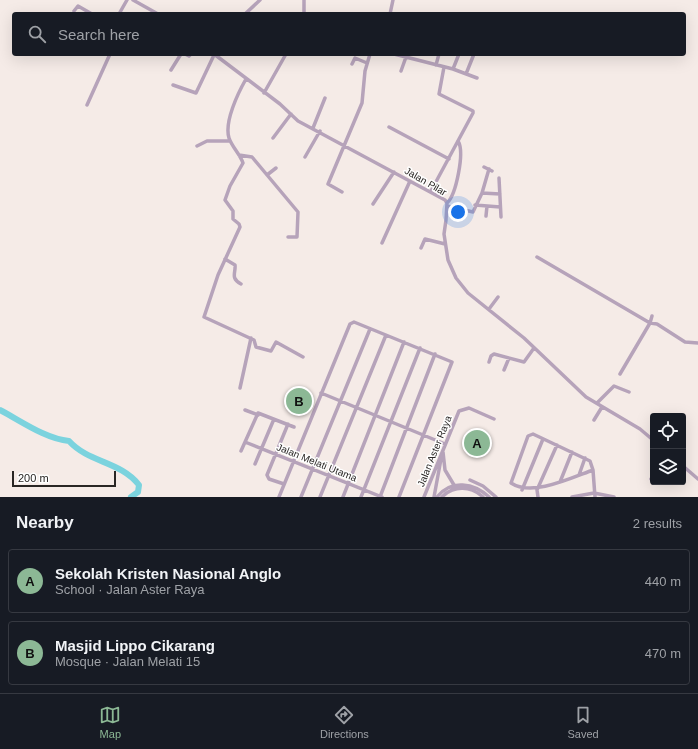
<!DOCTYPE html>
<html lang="en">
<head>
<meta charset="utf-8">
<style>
	:root { --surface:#171b24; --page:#242831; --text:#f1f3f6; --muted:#9ea1a6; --line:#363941; --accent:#8cb895 }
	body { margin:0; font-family:Helvetica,sans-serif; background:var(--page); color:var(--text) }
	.controls { position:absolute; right:12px; bottom:12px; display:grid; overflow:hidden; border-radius:4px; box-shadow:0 4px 16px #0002 }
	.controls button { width:36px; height:36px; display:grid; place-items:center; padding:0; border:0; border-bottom:1px solid var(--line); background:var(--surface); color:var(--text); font:20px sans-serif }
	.scale { position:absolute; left:12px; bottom:10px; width:104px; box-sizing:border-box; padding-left:4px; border:2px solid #292624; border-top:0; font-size:11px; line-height:14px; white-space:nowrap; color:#292624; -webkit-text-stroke:3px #fff; paint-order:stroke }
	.you { position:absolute; left:458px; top:212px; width:14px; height:14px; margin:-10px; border:3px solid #fff; border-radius:50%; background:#1a73e8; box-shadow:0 0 0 6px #1a73e833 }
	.badge { display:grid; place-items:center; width:26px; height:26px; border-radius:50%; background:var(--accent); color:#111; font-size:13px; font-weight:700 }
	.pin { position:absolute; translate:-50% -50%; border:2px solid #fff; box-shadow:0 1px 4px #0006 }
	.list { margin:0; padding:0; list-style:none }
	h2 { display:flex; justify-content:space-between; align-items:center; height:52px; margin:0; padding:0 16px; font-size:17px }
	h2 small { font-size:13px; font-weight:400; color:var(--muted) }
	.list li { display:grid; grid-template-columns:26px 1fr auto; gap:12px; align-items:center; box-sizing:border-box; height:64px; margin:0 8px 8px; padding:0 8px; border:1px solid var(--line); border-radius:4px }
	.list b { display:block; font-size:15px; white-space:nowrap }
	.list p { margin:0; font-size:13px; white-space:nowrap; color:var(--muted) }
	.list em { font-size:13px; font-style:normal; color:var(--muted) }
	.icon { flex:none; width:22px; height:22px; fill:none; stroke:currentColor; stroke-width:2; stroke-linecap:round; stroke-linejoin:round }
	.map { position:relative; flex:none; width:698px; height:497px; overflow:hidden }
	.search { position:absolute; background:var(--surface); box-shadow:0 4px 16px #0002; left:12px; right:12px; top:12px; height:44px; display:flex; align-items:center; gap:10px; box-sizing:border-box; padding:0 14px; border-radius:4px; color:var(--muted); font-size:15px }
	.sheet { height:196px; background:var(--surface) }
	nav { display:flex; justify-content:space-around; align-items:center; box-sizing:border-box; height:56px; border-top:1px solid var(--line); background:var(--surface); font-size:11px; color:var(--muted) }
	nav a { display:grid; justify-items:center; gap:2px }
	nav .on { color:var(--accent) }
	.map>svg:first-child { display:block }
</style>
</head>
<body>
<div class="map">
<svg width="698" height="497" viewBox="0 0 698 497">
	<rect width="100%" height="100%" fill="#f5ebe7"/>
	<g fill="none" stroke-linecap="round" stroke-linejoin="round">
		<path stroke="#7bd3de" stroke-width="6" d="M0,410c21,11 46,29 69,31 20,22 51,20 70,44l-1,7 -7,5"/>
		<path stroke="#b6a3ba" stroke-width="3.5" d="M133,0l25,14
			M74,11l4,-5 14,8
			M119,14l8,-14
			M245,14l15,-14
			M304,14v-14
			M390,14l3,-14
			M185,54l4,2 2,-2
			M214,54l66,50 18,17 147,79 2,3 -1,17 -2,14 4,26 8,18 12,15 56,45 62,59 54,32 13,11
			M394,54l59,15 24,9
			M352,64l3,-6 12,5
			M436,65l3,-11
			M453,69l6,-15
			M171,70l10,-16
			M401,71l5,-14
			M466,74l8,-20
			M246,79c-8,14 -22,43 -17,59 3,9 11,16 14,25l-13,23 -5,14 8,11v8l6,5 1,3 -22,48 -14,42 50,23 2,7 15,4 5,-9 27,15
			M173,85l23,8 18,-38
			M264,93l22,-39
			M87,105l23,-51
			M389,127l60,32
			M313,128l12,-30
			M273,138l18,-24
			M197,146l10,-5h23
			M239,155l13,2 46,55 -1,25h-9
			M305,157l15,-26
			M484,167l8,4
			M267,175l9,-7
			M499,178l2,39
			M431,191l42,-78v-2l-34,-17 5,-27
			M342,192l-14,-8 34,-81 3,-32 5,-17
			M482,193l18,1
			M447,203c9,-8 18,-51 11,-62
			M373,204l21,-32
			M475,205l25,2
			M447,206l26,6 9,-19 7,-24
			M486,216l1,-10
			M382,243l28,-62
			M421,248l4,-9 20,5
			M537,257l113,66 7,1 28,18 13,1
			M225,259l10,6c1,8 -5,13 6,19
			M489,309l9,-12
			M489,362l2,-6 3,-2 30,8 10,-14
			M504,370l5,-12
			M620,374l30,-51 2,-7
			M240,388l11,-50
			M321,393l124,51
			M597,403l17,-17 15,6
			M245,410l13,5
			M594,420l8,-13
			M245,442l137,55
			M241,451l17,-38 36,14
			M443,452l2,18 9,15
			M255,464l19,-45
			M683,466l15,13
			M593,470c-22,8 -61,27 -82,13l17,-47 5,-2 57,27 3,9 2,27
			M579,475l6,-17
			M651,479l2,-3
			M470,480l13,6 13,11
			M560,482l12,-30
			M284,484l-15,-5 -2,-4 21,-51
			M522,490l21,-51
			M279,497l71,-173 4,-2 98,40 -53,135
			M301,497l69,-168
			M320,497l66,-162
			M343,497l61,-155
			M361,497l59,-149
			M380,497l55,-143
			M424,497l35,-86 10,-3 25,11
			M434,497l7,-38
			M437,497c14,-18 37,-14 52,0
			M442,497c12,-12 29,-11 41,0
			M538,497l-1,-7 20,-45
			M572,497l22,-4 20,4"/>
	</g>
	<g text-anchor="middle" stroke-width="3" stroke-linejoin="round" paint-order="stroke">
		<g font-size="10" fill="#292624" stroke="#fff">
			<text transform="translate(426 181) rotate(30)" y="4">Jalan Pilar</text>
			<text transform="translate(434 451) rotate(-68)" y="4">Jalan Aster Raya</text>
			<text transform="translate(317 462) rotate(22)" y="4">Jalan Melati Utama</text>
		</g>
	</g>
</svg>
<div class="controls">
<button><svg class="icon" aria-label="locate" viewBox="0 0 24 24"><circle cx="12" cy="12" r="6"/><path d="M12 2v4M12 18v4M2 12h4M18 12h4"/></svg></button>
<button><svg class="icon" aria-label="layers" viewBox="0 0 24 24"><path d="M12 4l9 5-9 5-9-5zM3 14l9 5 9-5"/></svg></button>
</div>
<div class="scale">200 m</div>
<div class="you"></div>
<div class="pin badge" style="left:477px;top:443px">A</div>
<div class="pin badge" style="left:299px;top:401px">B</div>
<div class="search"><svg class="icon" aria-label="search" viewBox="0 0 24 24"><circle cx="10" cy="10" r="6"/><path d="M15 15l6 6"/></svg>Search here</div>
</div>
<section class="sheet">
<h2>Nearby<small>2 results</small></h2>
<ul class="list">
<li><span class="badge">A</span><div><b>Sekolah Kristen Nasional Anglo</b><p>School · Jalan Aster Raya</p></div><em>440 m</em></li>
<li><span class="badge">B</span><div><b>Masjid Lippo Cikarang</b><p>Mosque · Jalan Melati 15</p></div><em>470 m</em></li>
</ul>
</section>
<nav>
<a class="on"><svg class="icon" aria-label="map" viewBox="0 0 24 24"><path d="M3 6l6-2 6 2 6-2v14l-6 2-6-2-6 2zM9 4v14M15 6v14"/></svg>Map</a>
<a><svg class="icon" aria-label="directions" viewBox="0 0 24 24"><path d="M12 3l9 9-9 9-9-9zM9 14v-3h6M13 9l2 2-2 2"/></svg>Directions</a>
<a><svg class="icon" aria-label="saved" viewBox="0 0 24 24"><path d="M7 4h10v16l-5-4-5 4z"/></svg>Saved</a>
</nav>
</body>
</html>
